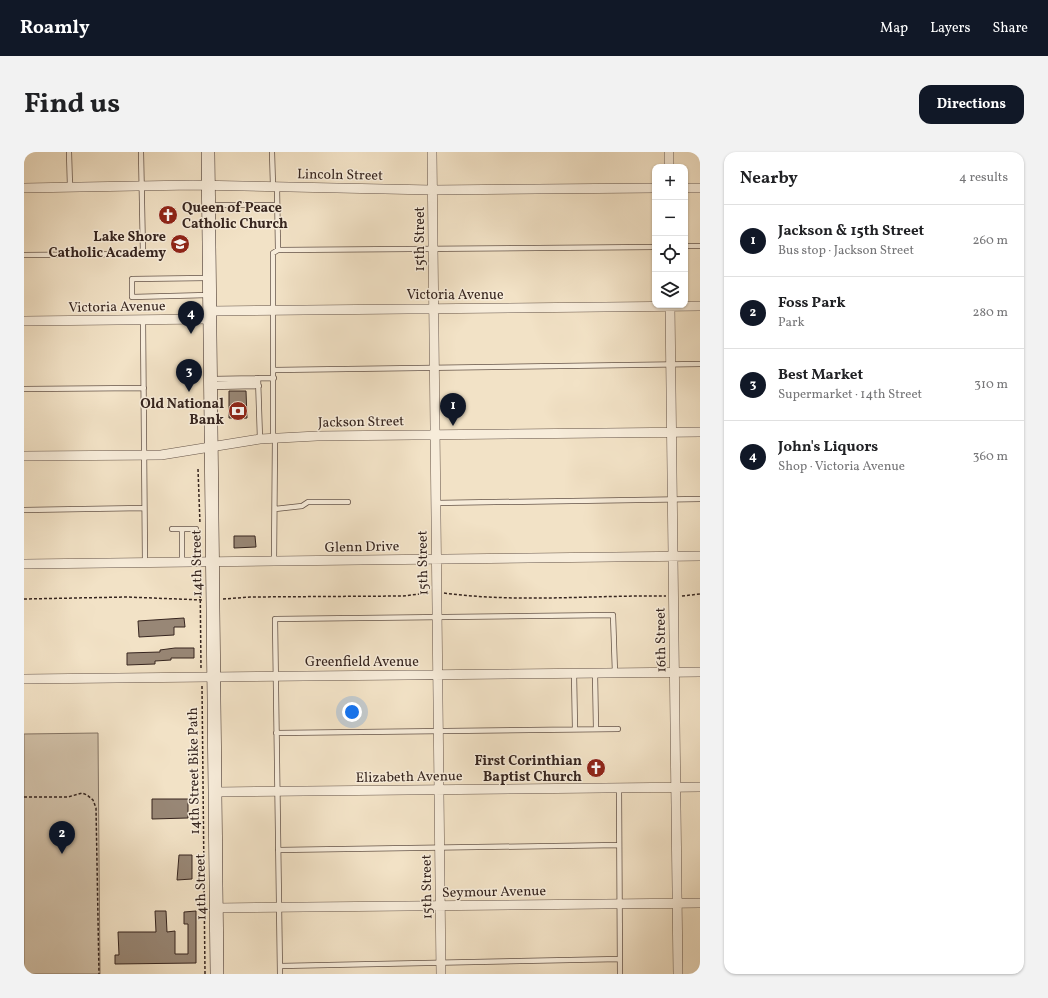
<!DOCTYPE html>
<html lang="en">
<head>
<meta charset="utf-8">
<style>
	:root { --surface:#fff; --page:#f2f2f2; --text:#202124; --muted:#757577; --line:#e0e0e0; --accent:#111827 }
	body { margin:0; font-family:Vollkorn,serif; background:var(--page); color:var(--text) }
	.controls { position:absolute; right:12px; top:12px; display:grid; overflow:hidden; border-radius:8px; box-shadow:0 1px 3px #0004 }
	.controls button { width:36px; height:36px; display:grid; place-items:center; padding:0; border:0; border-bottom:1px solid var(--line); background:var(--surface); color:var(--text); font:20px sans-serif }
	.you { position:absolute; left:328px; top:560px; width:14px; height:14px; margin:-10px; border:3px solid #fff; border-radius:50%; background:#1a73e8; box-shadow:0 0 0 6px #1a73e833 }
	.badge { display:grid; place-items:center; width:26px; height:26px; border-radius:50%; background:var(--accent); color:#fff; font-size:13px; font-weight:700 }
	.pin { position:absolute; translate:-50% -33px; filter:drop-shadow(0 1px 2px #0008) }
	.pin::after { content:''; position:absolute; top:21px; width:14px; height:12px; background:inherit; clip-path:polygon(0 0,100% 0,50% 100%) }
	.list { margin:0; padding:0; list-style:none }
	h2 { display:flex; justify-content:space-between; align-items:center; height:52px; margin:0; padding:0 16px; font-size:17px }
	h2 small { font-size:13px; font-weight:400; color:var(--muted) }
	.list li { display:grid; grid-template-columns:26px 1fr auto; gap:12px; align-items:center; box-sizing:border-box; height:72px; padding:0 16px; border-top:1px solid var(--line) }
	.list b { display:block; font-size:15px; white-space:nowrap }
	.list p { margin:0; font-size:13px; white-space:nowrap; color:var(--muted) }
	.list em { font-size:13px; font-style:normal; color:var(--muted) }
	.icon { flex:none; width:22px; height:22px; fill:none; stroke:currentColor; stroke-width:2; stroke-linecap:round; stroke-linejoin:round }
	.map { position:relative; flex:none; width:676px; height:822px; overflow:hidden; border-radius:12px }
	header { display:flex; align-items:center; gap:24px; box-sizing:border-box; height:56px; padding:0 20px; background:var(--accent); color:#fff }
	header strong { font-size:19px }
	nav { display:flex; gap:22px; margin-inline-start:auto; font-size:14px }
	.intro { display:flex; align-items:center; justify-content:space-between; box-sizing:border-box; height:96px; padding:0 24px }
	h1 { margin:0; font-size:28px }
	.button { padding:10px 18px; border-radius:12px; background:var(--accent); color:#fff; font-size:14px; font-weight:700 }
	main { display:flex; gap:24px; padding:0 24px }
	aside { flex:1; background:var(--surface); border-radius:12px; box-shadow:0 1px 3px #0004 }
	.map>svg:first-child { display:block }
</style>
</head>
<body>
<header>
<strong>Roamly</strong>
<nav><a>Map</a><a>Layers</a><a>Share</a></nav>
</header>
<div class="intro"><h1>Find us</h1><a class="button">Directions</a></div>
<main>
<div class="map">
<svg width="676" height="822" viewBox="0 0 676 822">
	<rect width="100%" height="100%" fill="#f2e2c6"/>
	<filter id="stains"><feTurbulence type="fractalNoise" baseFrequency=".005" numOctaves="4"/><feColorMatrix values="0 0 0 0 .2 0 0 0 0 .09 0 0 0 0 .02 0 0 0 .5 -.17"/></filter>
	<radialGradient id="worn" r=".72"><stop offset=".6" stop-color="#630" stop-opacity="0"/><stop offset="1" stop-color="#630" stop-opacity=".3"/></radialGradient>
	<path fill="#d2c2aa" stroke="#847464" d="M74,581l2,241h-76v-240z"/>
	<path fill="#988776" stroke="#36251f" d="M205,239h17l1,27 -13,1v-1h-5z
		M210,384h21l1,11 -22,1z
		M160,466l1,9h-11v8l-35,2 -1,-16z
		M151,496h19v10h-23v2l-16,1v3l-28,1v-12l33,-1v-2z
		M128,647h36v19l-36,1z
		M155,703h13v24l-15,1z
		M131,759h11l1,21 8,-1v23h13v-30h-4v-12l12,-1v52l-81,1v-9h4l-1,-23h38z"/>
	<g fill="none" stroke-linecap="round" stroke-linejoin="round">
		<defs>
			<path id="lane" d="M45,0l1,35
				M248,0l1,34
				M253,35l1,63
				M186,53h67
				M661,94h15
				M0,103l119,-1 -2,-102
				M183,126l-75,1v18l76,-2
				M119,168l2,243
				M250,218l426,-6
				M234,226l2,61
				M188,227l62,-1
				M188,232l46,-2
				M188,235l47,-1
				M0,237l120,-1
				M249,286v-185l5,-3 377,-3
				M411,351l265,-4
				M251,357l27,-3 6,-4h40
				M0,358l120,-2
				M148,377h24
				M250,409l1,-123
				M158,411v-34
				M550,521l1,56
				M571,521l1,56
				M252,581l342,-4
				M595,636l1,186
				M254,698l341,-5
				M256,814l340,-7
				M256,822l-5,-355 338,-4 2,58"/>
			<path id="street" d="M408,0l9,822
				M645,0v15
				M0,36l169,-3 239,5 223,-2
				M661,36h15
				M646,153l8,669
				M186,159l490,-5
				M0,169l186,-2
				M0,304l137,-1 99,-16 57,-3 383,-4
				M0,412l676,-8
				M0,527l676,-7
				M191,640l485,-5
				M192,756l484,-5"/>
			<path id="secondary" d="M184,0l9,822"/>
		</defs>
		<use href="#lane" stroke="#655449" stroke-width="6"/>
		<use href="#street" stroke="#655449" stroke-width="10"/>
		<use href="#secondary" stroke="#36251f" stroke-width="14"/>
		<path stroke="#36251f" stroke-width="1.5" stroke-dasharray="3 2" stroke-linecap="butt" d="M174,317l2,55
			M176,382v20
			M176,418l1,100
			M420,441c74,10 149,2 222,3
			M658,444l18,-2
			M0,447l103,-2 76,3
			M199,447l27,-2 153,-1 26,-3
			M178,534l3,288
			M0,645h44l14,-4 5,2 6,5 3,8 3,166"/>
		<use href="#lane" stroke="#f7ecda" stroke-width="4.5"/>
		<use href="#street" stroke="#f7ecda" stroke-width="9"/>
		<use href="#secondary" stroke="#f7ecda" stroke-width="13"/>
	</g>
	<defs>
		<symbol id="church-disc" viewBox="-11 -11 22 22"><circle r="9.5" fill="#8f2418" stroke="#f7ecda"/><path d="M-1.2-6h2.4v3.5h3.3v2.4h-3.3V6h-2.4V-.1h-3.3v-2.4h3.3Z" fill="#fff"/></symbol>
		<symbol id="school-disc" viewBox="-11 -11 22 22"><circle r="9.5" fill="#8f2418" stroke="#f7ecda"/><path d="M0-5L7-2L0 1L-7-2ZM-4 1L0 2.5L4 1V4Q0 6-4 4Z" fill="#fff"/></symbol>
		<symbol id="bank-disc" viewBox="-11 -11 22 22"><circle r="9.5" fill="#8f2418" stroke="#f7ecda"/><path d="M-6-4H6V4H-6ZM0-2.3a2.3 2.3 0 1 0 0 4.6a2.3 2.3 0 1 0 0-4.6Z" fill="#fff"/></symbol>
	</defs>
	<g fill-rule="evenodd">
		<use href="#church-disc" x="133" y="52" width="22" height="22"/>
		<use href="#school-disc" x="145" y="81" width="22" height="22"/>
		<use href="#bank-disc" x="203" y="248" width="22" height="22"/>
		<use href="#church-disc" x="561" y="605" width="22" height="22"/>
	</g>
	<g text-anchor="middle" stroke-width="3" stroke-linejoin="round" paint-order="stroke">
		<g font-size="14" fill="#36251f" stroke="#f7ecda">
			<text transform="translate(316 22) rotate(1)" y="5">Lincoln Street</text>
			<text transform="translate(395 87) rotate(-90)" y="5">15th Street</text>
			<text x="431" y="147">Victoria Avenue</text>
			<text transform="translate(93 154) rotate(-1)" y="5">Victoria Avenue</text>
			<text transform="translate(337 269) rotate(-1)" y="5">Jackson Street</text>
			<text transform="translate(338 394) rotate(-1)" y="5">Glenn Drive</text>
			<text transform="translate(172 411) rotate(-91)" y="5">14th Street</text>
			<text transform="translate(398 411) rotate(-91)" y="5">15th Street</text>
			<text transform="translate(636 488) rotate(-91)" y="5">16th Street</text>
			<text x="338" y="514">Greenfield Avenue</text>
			<text transform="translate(169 619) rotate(-91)" y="5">14th Street Bike Path</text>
			<text transform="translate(385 624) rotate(-1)" y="5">Elizabeth Avenue</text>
			<text transform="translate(176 735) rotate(-91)" y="5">14th Street</text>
			<text transform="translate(402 735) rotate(-91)" y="5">15th Street</text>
			<text transform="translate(470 739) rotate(-1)" y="5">Seymour Avenue</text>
		</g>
		<g font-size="14" font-weight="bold" fill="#36251f" stroke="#f7ecda" text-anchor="end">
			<text x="158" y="60" text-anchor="start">Queen of Peace<tspan x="158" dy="16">Catholic Church</tspan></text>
			<text x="142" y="89">Lake Shore<tspan x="142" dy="16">Catholic Academy</tspan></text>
			<text x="200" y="256">Old National<tspan x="200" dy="16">Bank</tspan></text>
			<text x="558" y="613">First Corinthian<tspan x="558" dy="16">Baptist Church</tspan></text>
		</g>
	</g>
	<rect width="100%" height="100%" filter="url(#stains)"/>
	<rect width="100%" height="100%" fill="url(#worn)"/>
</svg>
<div class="controls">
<button>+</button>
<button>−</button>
<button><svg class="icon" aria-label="locate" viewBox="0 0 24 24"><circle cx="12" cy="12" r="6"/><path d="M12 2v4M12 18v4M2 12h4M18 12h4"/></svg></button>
<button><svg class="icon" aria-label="layers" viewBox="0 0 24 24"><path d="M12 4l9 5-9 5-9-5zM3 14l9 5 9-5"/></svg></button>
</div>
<div class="you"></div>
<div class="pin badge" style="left:429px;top:274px">1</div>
<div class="pin badge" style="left:38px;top:702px">2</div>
<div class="pin badge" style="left:165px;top:240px">3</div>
<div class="pin badge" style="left:167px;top:182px">4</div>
</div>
<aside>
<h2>Nearby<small>4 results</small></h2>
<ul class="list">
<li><span class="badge">1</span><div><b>Jackson &amp; 15th Street</b><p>Bus stop · Jackson Street</p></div><em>260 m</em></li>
<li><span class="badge">2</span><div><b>Foss Park</b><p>Park</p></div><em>280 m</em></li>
<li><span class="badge">3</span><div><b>Best Market</b><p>Supermarket · 14th Street</p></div><em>310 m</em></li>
<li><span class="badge">4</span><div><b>John's Liquors</b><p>Shop · Victoria Avenue</p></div><em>360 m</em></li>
</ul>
</aside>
</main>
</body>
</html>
